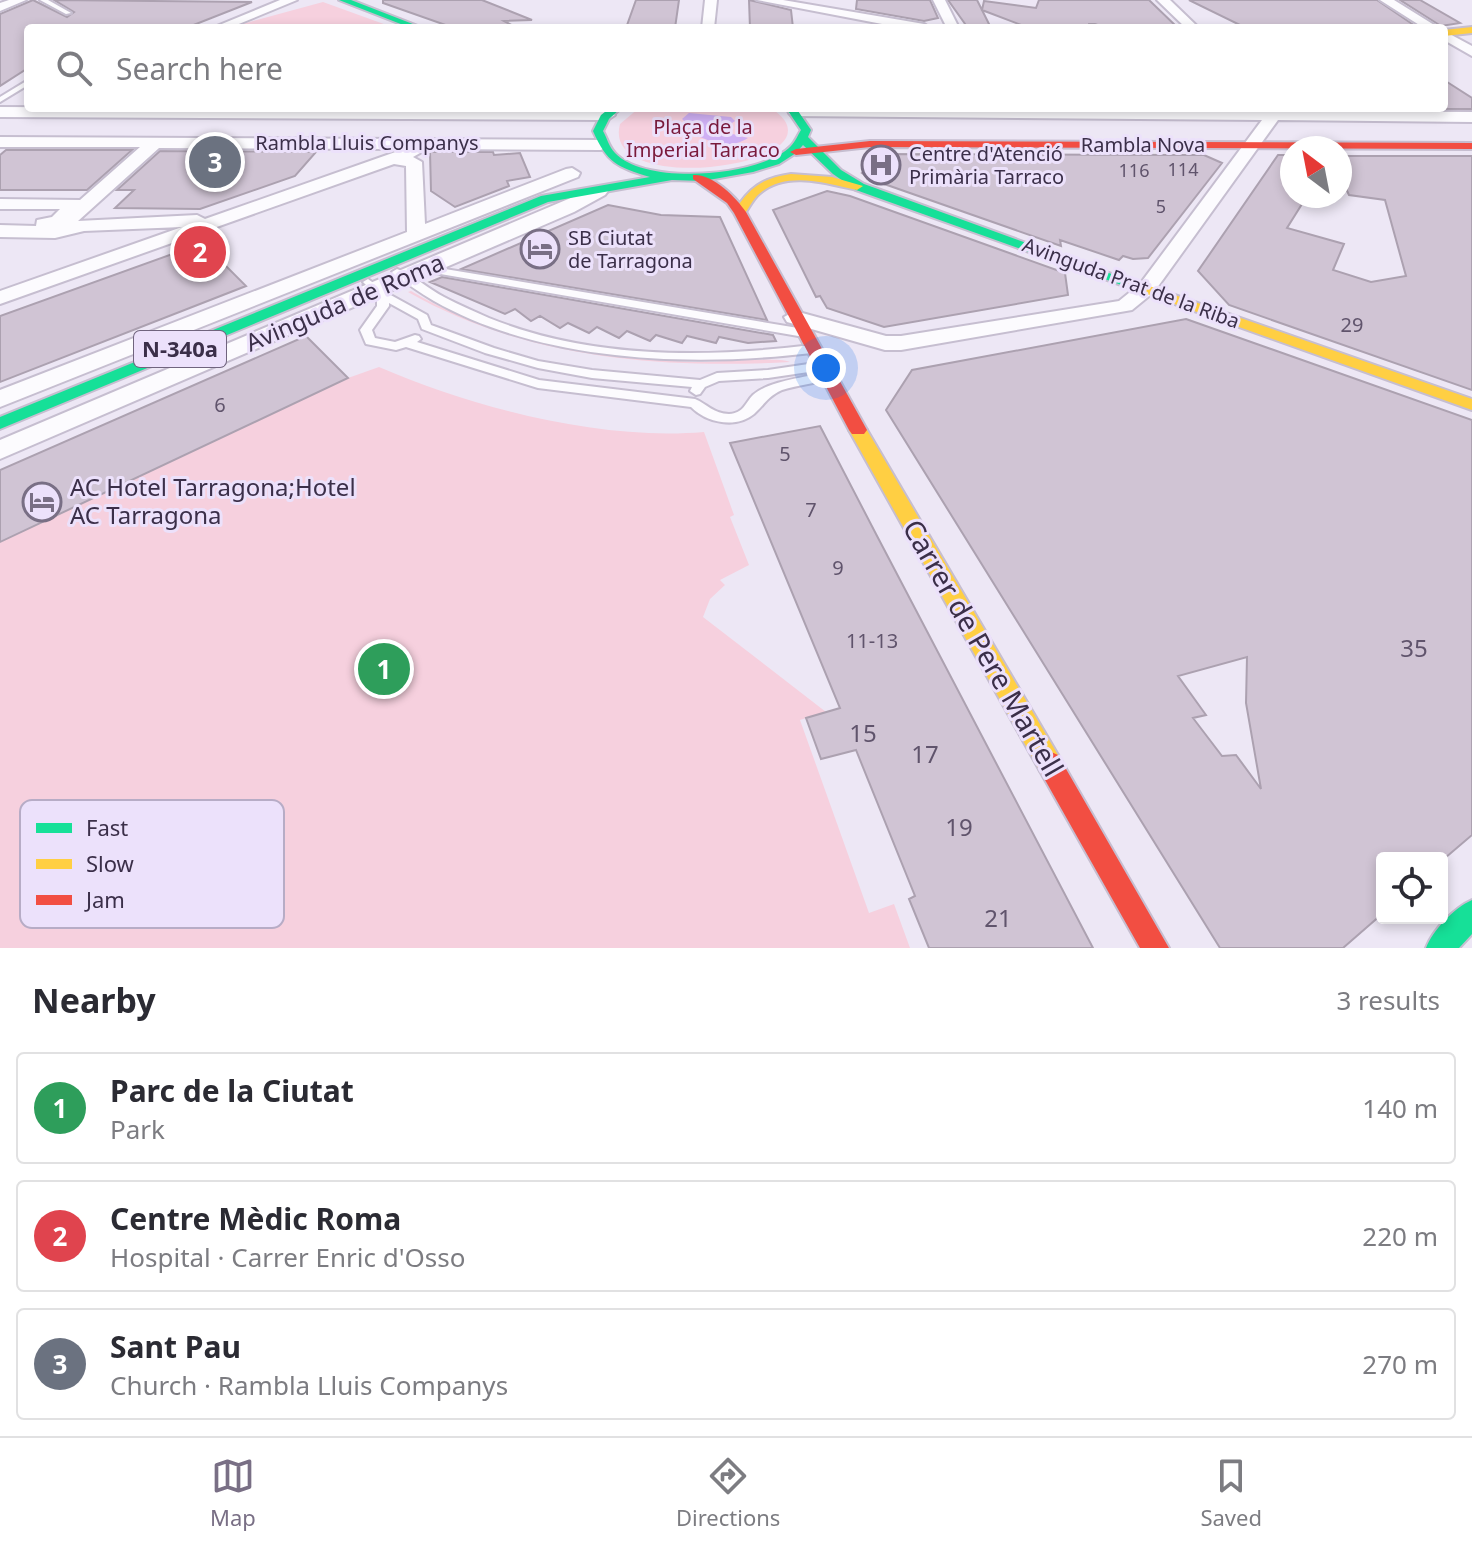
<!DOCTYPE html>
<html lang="en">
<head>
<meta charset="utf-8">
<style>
	:root { --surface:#fff; --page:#f2f2f3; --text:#2b2b33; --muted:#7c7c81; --line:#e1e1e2; --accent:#796f85 }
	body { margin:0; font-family:"Noto Sans",sans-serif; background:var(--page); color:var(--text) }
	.controls { position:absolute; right:24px; bottom:24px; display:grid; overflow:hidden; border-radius:8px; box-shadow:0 4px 12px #0003 }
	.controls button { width:72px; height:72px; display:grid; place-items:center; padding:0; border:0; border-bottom:2px solid var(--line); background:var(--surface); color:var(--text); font:40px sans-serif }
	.compass { position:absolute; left:1280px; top:136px; width:72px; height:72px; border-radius:50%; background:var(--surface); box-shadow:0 4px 12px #0003; rotate:328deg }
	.you { position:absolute; left:826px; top:368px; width:28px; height:28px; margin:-20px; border:6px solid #fff; border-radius:50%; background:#1a73e8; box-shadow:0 0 0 12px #1a73e833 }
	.badge { display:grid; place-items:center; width:52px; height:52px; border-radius:50%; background:var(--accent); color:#fff; font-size:26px; font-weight:700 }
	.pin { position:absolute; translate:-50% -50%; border:4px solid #fff; box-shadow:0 2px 8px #0006 }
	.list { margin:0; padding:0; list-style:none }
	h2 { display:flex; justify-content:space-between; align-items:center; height:104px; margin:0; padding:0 32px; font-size:34px }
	h2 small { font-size:26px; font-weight:400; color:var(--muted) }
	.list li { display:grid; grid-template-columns:52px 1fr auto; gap:24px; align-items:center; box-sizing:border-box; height:112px; margin:0 16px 16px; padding:0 16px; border:2px solid var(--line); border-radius:8px }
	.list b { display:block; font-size:30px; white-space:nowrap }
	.list p { margin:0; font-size:26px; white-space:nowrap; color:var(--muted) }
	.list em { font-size:26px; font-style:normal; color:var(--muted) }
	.icon { flex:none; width:44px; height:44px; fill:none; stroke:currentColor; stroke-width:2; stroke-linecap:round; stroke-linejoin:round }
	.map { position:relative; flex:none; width:1472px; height:948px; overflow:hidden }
	.search { position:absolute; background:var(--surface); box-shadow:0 4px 12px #0003; left:24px; right:24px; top:24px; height:88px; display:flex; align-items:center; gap:20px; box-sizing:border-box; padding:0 28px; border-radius:8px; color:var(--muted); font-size:30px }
	.sheet { height:488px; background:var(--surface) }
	nav { display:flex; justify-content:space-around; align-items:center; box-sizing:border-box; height:112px; border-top:2px solid var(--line); background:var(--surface); font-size:22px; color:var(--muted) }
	nav a { display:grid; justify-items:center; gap:4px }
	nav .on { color:var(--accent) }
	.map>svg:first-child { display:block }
</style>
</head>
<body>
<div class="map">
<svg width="1472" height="948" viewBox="0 0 1472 948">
	<rect width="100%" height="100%" fill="#ede7f5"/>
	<path fill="#f6d0de" d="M323,2l69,25 -165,1z
		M639,108h132c84,56 -172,93 -151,16z
		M411,291c86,50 184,67 282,71 23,1 81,-6 97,0 -131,7 -266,-4 -382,-70z
		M379,367c95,41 221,74 325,65l30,83 -4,2 19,48 -29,15 5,5 -15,14 -7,18 123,95 -26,8 69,193 25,-9 16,44h-910v-406l348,-164z"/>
	<path fill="#cfb0f4" d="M689,113l42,4 4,4 -9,6 -1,5 23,6c-22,13 -35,4 -55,-4l1,-4 -12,-11z"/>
	<path fill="#d0c4d4" stroke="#aca1b0" stroke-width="2" fill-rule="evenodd" d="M33,0l34,17 7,-5 -20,-12 198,2 -66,26h-158v40l-28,18v-72z
		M383,0h99l50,20 -28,1 13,7h-63l-71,-25z
		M636,0h43l-4,28h-49z
		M749,0l42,10 2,18h-43z
		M857,0h73l8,18 -14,3 -68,-12z
		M948,0h29l14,28h-23z
		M1039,0h110l29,28h-72l-11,-4h-6l-1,4h-59l-47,-18 2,-9 52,7z
		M1189,0h188l41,28h-172z
		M1400,0h20l40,23 -19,3z
		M1444,80l28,18v11h-28z
		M6,150h126l-45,40h-87v-35z
		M160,151l156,1 -21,24 -95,33 -85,-1 19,-18h-17z
		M430,152h63l1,3 26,-2 10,24 -23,4 2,5 -54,21 -24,-16z
		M875,154l329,1 18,8 -74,95 -15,1 -10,-3 -4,4 -59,-20 1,6 -191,-67 -8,-6 14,-10z
		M1278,155h14v41h15l-20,32 57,16 -11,26 38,12 35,-6 -21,-76 -36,-5 -9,-19v-20h132v234l-243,-85 -31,-34z
		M827,191l23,5 215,77 3,22 -184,32 -57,-19 -7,-12 -4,1 -43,-87z
		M608,205l53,10 59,2 47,103 -306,-51z
		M203,243l43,43 -246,96v-66z
		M442,277l331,58 3,6 -28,2 -29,-6 -3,6 -29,-7 -5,7 -26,-8 -6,6 -23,-10 -8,7 -22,-11 -8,6 -21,-10 -8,5 -20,-12 -9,5 -16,-12 -10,5 -75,-32z
		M1186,319l286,101v415l-27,23h-63v56l-39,34h-123l-334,-538 26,-40zM1247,657l-1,46 15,86 -25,-34 -14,1 -29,-38 13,-3 -28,-39z
		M306,336l42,42 -348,164v-72z
		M820,426l56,108 217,414h-164l-20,-49 6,-3 -59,-146 -35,9 -15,-41 34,-10 -110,-265z"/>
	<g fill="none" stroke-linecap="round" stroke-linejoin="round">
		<defs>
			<path id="lane" d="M40,0h8l23,13 -5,1z
				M28,80v5l-28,17v-5z
				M427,266l377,63 6,4 -6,4 -381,-66 -1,-2z
				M397,269c17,6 31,20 47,28 15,8 30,14 45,21 101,41 217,40 323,27l6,4 -6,4c-120,14 -269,10 -378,-52 -14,-8 -27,-18 -41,-27l-1,-2z
				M368,279l19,14 40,22 4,10 63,23 44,13 54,9 108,10 17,-7 51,-3 54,-8 6,4 -6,4 -54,8 -49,3 -14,6 -5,7 -4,1 -6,-4 2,-4 -100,-9 -54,-10 -53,-15 -63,-24 -4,-10 -29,-16v3l-17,24 3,8 20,4 20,-7 4,1 2,3 -4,3 122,38 156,19c12,5 19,15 34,15 15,-1 16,-11 24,-19 15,-14 54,-18 74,-23l6,4 -2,3c-15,4 -33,6 -49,11 -15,7 -17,14 -28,24 -18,15 -47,9 -63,-7l-153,-19 -132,-41 -10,3 -30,-6 -6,-14 17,-24v-10l-14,-14z"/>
			<path id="street" d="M9,0h17l-26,11v-8z
				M280,0h17l-68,28h-17z
				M705,0h12l-3,28h-12z
				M757,0h26l141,24 6,4h-27z
				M933,0h12l14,28h-12z
				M1157,0h13l29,28h-13z
				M1380,0h14l45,28h-15z
				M1444,31l28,15v10l-28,-16z
				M0,107l607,3 8,5 -8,5 -607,-3z
				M797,108l471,3 3,-3h14l-2,3 189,1v10l-194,-2 -124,172 -22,18 -231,40h-16l-98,-28 -3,-5 11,-6 91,25h15l218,-35 21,-17 122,-164 -470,-4 -3,-3z
				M0,137l601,3 8,5 -8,5 -174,-1 -14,8 9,5 3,62 141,-55 6,-1 8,5 -2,4 -578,230v-17l407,-158 -1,-66 -12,-2 -394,140v-13l182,-64 -98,4 -29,7 -55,-1v-12l36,1 1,-6 15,-3 8,-8h-60v-10l80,1 60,-53h-140zM159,148l245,1 -199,70 -8,-4 -119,6z
				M599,186l6,1 3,4 -3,4 -31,17 -574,247v-19z"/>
			<path id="fast" d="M339,0h12l72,28h-12z
				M610,108h11l-12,11 -6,12c4,7 6,16 12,22 30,33 146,24 176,-7 4,-4 7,-11 10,-16l-15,-22h10l15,22 -3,7 33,33 23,14 275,100 -7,4 -5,-1 -271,-97 -23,-16 -30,-29 -7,8 -17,11 -26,8 -50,9 -31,-1 -124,22 -548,227v-12l541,-221 109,-19c-33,-10 -43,-14 -57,-46l8,-16z
				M1472,900v34l-13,14h-33c7,-18 28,-40 46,-48z"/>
			<path id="slow" d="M1472,27v6l-28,3v-6z
				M791,174l41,3 31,9 -6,4c-31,-7 -72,-20 -98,4 -6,5 -10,14 -15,21h-8l-2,-3c15,-24 28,-34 57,-38z
				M1132,280l340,119v11l-345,-123 -2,-3z
				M858,424l9,6 191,325 3,8 -3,8 -9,4 -9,-4 -191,-341z"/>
			<path id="jam" d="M870,141l602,2v6l-602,-2 -74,8 -6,-3 6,-3z
				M693,175c19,-2 43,22 53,37l121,218 -3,4h-12l-3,-4 -115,-217 -7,-10 -34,-24z
				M1049,751l9,4 111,193h-29l-100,-177 -3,-8 3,-8z"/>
		</defs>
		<use href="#lane" stroke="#c6bed0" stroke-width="4"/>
		<use href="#street" stroke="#c6bed0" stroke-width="4"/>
		<use href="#fast" stroke="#c6bed0" stroke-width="4"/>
		<use href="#slow" stroke="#c6bed0" stroke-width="4"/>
		<use href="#jam" stroke="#c6bed0" stroke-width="4"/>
		<use href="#lane" fill="#fcfbfe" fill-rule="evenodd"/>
		<use href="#street" fill="#fcfbfe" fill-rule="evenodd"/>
		<use href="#fast" fill="#16e098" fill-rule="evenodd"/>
		<use href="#slow" fill="#ffcf43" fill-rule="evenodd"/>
		<use href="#jam" fill="#f24e42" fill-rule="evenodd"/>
	</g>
	<defs>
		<symbol id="hospital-ring" viewBox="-11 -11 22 22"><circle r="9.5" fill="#ece1fb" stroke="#796f85" stroke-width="1.5"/><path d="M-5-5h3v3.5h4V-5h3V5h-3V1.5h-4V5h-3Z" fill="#796f85"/></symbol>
		<symbol id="hotel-ring" viewBox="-11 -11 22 22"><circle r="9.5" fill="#ece1fb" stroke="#796f85" stroke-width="1.5"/><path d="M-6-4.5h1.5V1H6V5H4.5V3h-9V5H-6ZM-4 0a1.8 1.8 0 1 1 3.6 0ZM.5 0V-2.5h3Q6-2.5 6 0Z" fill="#796f85"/></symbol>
	</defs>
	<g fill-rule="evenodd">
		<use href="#hospital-ring" x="859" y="143" width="44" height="44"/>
		<use href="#hotel-ring" x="518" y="227" width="44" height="44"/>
		<use href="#hotel-ring" x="20" y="480" width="44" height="44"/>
	</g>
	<g text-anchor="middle" stroke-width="6" stroke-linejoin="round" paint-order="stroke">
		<g font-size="18" fill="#60546c">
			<text x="1183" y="176">114</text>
			<text x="1134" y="177">116</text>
			<text x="1161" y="213">5</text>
		</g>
		<g font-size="20" fill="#7a1a3c" stroke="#ece1fb">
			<text x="703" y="134">Plaça de la<tspan x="703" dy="23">Imperial Tarraco</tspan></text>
		</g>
		<g font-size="20" fill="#3b2f49" stroke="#ece1fb">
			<text x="367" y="150">Rambla Lluis Companys</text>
			<text x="1143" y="152">Rambla Nova</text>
			<text transform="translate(1131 283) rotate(20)" y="7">Avinguda Prat de la Riba</text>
		</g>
		<g font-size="20" fill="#3b2f49" stroke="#ece1fb" text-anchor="start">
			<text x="909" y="161">Centre d'Atenció<tspan x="909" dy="23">Primària Tarraco</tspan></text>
			<text x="568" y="245">SB Ciutat<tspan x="568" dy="23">de Tarragona</tspan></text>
		</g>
		<g font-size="20" fill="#60546c">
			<text x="1352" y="332">29</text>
			<text x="220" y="412">6</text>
			<text x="785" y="461">5</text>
			<text x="811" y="517">7</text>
			<text x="838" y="575">9</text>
			<text x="872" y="648">11-13</text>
		</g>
		<rect fill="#ece1fb" stroke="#70647e" stroke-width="2" x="134" y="331" width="92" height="36" rx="6"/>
		<g font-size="22" font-weight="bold" fill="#3b2f49">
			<text x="180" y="357">N-340a</text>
		</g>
		<g font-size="24" fill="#3b2f49" stroke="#ece1fb">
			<text transform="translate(345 303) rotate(-23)" y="8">Avinguda de Roma</text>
		</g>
		<g font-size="24" fill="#3b2f49" stroke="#ece1fb" text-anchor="start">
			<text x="70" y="496">AC Hotel Tarragona;Hotel<tspan x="70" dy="28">AC Tarragona</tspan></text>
		</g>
		<g font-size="24" fill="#60546c">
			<text x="1414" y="657">35</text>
			<text x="863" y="742">15</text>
			<text x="925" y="763">17</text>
			<text x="959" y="836">19</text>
			<text x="998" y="927">21</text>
		</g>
		<g font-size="28" fill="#3b2f49" stroke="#ece1fb">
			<text transform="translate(983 648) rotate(60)" y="10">Carrer de Pere Martell</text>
		</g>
	</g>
	<rect x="20" y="800" width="264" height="128" rx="12" fill="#ece1fb" stroke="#b7acc6" stroke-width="2"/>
	<rect x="36" y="823" width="36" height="10" fill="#16e098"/>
	<rect x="36" y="859" width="36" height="10" fill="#ffcf43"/>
	<rect x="36" y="895" width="36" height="10" fill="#f24e42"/>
	<g font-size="22" fill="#3b2f49">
		<text x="86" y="836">Fast</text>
		<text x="86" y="872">Slow</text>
		<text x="86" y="908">Jam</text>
	</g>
</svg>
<div class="controls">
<button><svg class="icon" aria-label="locate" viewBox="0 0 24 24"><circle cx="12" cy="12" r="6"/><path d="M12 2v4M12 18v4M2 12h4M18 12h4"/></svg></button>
</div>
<svg class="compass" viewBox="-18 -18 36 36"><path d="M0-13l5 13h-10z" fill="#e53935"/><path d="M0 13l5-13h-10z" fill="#7c7c81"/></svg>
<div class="you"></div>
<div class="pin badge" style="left:384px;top:669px;background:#2e9e5b">1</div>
<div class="pin badge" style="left:200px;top:252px;background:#e0444e">2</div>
<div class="pin badge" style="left:215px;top:162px;background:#6b7280">3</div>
<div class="search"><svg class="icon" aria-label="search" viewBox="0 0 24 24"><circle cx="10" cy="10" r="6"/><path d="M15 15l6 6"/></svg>Search here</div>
</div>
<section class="sheet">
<h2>Nearby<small>3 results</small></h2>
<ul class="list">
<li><span class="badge" style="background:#2e9e5b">1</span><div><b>Parc de la Ciutat</b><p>Park</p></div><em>140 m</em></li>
<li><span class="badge" style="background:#e0444e">2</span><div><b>Centre Mèdic Roma</b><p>Hospital · Carrer Enric d'Osso</p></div><em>220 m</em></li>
<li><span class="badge" style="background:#6b7280">3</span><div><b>Sant Pau</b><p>Church · Rambla Lluis Companys</p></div><em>270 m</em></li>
</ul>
</section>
<nav>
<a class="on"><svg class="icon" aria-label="map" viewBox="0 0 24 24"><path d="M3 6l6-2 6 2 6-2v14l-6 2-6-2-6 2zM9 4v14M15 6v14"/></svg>Map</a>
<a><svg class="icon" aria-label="directions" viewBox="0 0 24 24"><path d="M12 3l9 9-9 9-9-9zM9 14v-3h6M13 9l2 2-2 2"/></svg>Directions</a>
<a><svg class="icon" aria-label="saved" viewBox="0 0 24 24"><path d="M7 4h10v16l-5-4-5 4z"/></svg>Saved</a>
</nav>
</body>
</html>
